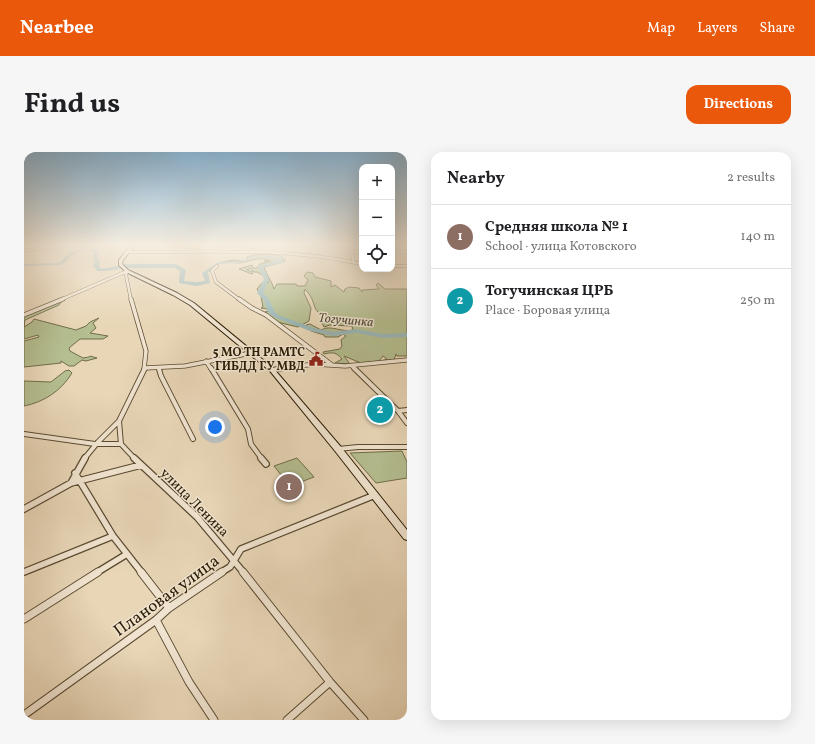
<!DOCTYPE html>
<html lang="en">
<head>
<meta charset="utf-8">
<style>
	:root { --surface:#fff; --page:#f6f6f6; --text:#202124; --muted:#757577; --line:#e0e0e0; --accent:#ea580c }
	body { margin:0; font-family:Vollkorn,serif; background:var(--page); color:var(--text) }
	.controls { position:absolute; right:12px; top:12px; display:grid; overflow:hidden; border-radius:8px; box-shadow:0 4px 16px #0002 }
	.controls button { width:36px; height:36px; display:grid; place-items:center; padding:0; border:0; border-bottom:1px solid var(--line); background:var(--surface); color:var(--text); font:20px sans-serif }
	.you { position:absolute; left:191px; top:275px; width:14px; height:14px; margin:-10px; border:3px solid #fff; border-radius:50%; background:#1a73e8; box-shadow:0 0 0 6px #1a73e833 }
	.badge { display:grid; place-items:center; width:26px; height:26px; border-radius:50%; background:var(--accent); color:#fff; font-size:13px; font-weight:700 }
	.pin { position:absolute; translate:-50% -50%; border:2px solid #fff; box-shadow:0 1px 4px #0006 }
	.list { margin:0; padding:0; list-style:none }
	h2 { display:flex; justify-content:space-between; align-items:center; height:52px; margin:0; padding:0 16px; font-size:17px }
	h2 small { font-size:13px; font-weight:400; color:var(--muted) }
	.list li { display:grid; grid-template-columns:26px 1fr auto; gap:12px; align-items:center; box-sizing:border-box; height:64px; padding:0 16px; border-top:1px solid var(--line) }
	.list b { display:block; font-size:15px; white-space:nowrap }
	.list p { margin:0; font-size:13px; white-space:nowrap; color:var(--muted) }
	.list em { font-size:13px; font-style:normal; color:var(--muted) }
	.icon { flex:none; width:22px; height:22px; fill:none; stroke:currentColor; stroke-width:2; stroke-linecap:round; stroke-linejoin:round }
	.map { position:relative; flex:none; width:383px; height:568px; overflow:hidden; border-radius:12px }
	header { display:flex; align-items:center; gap:24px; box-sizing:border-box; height:56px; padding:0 20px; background:var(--accent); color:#fff }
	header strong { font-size:19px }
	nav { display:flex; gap:22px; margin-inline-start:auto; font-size:14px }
	.intro { display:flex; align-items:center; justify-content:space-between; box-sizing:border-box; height:96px; padding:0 24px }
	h1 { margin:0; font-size:28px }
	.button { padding:10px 18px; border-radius:12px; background:var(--accent); color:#fff; font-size:14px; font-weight:700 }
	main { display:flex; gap:24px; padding:0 24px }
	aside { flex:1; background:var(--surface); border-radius:12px; box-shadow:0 4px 16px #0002 }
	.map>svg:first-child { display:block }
</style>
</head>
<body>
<header>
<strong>Nearbee</strong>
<nav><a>Map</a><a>Layers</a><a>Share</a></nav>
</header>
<div class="intro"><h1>Find us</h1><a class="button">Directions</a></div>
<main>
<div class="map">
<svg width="383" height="568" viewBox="0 0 383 568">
	<rect width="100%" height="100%" fill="#e8d6b7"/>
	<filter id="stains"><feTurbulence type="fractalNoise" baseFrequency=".005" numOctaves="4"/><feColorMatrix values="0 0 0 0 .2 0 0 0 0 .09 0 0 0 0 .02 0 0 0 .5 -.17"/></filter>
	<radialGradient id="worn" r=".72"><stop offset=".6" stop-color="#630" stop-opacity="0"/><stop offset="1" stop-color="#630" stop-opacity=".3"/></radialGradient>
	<path fill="#b4be90" stroke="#706d4a" d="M252,102l5,2 4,4 -1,2 -20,5c2,8 8,14 10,22l3,-5h19l1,2h8l3,-6 -4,-4 3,-4 6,1 2,4 16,4v6l4,-2 9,7 1,-3 4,-2 10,1 3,4v-2l17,-1 -3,-4 2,-2 7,6h22v67h-10l-1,-2 -2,6 -12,1 5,-2 -4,-3 -4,5 -18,2 -17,-7 6,8 -15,-1 7,-4c-6,-7 -9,-7 -18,-5l-1,-2 17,-3 2,-3 -1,-6 5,-4 -3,-2 -5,3h-13l-1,-2 -13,-4 -5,-6 4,-1 11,6c9,-6 21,3 32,0l-1,-4 -22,-1 -6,2 -3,-6 14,-4c-29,-4 -14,-11 -30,-28l-1,4 7,15 -2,13 -11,6 -21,-5 -12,-10 4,-1 -2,-2 -6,-1 2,-1 -2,-11 -4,-7 5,-6h6v-5l-11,-6h-3l-4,-4 -3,2 6,2 -1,2 -13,-5 13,-4 1,3h4l3,-4 11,-3h-7l4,-1c-10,-4 -21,3 -31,3l5,-1 -1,-1 -18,1 10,-2 12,1 3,-3 -1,-1 7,-2z
		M33,150h4l-2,3 -34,15 -1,7 8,-5 2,-3 42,11 10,-4 4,-4 9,-4 -6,5 3,5 -6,5 18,3 -5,3h-23l-11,9 1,3 13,7 6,-1 1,-1 7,2 -11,3 -4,-1 -8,6h-5l-8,-5v2l-37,4v-26l15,-4 -1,-2 -14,4v-23z
		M45,218l3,3c-11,18 -28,29 -48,33v-25l27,1 14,-11z
		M378,299l5,11v16l-31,5 -26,-30z
		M273,306l17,19 -24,9 -16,-20z"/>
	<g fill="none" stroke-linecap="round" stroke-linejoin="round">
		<path fill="#9ab7b8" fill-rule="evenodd" d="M63,96l9,1 3,2 -2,7 3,3 -1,5 2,3 26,-5h49l10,6 -2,11 12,1 9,-1 -3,-8 16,-11 21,-1 22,-6 22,3v5l-20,4 6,12 -6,14c10,8 7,15 15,22l36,13 19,4 23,-3 27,5 24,-1v4l-24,1 -27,-5 -23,3 -23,-5 -36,-14 -6,-5 -4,-12 -7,-7 7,-14 -7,-13 22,-6 -18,-3 -22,6 -20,1 -11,9 2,10 -14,3 -17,-3 1,-12 -5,-3h-48l-21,3h-9l-4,-5 2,-5 -2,-3 1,-6c-7,-3 -18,-1 -24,5 -4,4 -5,7 -10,8l-36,1v-2l35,-1 11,-11z"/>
		<defs>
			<path id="street-far4" d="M196,93l34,2
				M320,93l7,7 3,10
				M0,99l44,-6
				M368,99l15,1
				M102,100c79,0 159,-5 236,12
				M327,100h11
				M193,114l-5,5 4,11 24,18
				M368,114h15
				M36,148l67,-29 -1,4 5,25"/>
			<path id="street-far3" d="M107,147l15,52 -2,18
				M215,147l13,9 14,7 66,50
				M0,163l39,-16
				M182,209l5,8
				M328,214l3,3
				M121,216l40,-2 66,-13
				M253,217l37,-5 31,2 62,-6"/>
			<path id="street-far2" d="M187,216l37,61 3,15 11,15
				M330,216l44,43 9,12
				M135,217l2,7 32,63
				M248,218l12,-2
				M374,259l9,-1
				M0,282l71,10h26
				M314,297l20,-2h49
				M60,307l14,-17 21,-21
				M111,307l-14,-15 -2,-23 26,-53"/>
			<path id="street-far1" d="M110,306l63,59 47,56
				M237,306l5,6
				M51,321l38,63 29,37
				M47,331l14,-25
				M0,357l47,-26 70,-18
				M0,420l89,-36
				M72,421l31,-19
				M196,421l10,-6 11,-18 134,-54"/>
			<path id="street" d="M117,420l28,36
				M219,420l87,110 34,38
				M0,467l74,-47
				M132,468l33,62 25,38
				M0,563l132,-95 13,-12 53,-36
				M263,568l43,-38"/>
			<path id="secondary" d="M107,93h4l-12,15 -1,4 6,6 49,23 17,10 80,66 67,78 66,83v10l-3,-1 -69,-88 -65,-80 -80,-66 -17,-10 -47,-23 -7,-7v-5z"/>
		</defs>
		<use href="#street-far4" stroke="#5a4a32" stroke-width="3.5"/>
		<use href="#street-far3" stroke="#5a4a32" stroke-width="5"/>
		<use href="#street-far2" stroke="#5a4a32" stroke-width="6"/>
		<use href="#street-far1" stroke="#5a4a32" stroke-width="8"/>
		<use href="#street" stroke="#5a4a32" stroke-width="9"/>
		<use href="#secondary" stroke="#2b1c05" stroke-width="2"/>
		<use href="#street-far4" stroke="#f0e4d0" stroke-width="2.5"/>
		<use href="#street-far3" stroke="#f0e4d0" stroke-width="3.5"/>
		<use href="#street-far2" stroke="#f0e4d0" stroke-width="4"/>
		<use href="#street-far1" stroke="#f0e4d0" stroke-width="5.5"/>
		<use href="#street" stroke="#f0e4d0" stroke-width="7"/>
		<use href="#secondary" fill="#f0e4d0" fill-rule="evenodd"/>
	</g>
	<linearGradient id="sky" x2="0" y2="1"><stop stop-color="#89b5d5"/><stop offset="0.54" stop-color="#f5eddf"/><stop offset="1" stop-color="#f5eddf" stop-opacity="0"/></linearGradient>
	<rect width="383" height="172" fill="url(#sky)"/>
	<defs>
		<symbol id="civic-bare" viewBox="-9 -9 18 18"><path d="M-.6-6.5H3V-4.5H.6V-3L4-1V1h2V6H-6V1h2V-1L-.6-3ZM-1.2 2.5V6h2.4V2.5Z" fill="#8f2418" stroke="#f0e4d0" stroke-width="2.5" paint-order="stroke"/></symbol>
	</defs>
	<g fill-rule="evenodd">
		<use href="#civic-bare" x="282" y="197" width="20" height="20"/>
	</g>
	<g text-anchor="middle" stroke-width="3" stroke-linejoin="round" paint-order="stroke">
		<g font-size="12" font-weight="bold" fill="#2b1c05" stroke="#f0e4d0" text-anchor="end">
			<text x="281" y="204">5 МО ТН РАМТС<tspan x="281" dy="14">ГИБДД ГУ МВД</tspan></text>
		</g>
		<g font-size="13" font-style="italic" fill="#4c4a3b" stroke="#f0e4d0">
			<text transform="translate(322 167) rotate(5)" y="5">Тогучинка</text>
		</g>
		<g font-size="14" fill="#2b1c05" stroke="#f0e4d0">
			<text transform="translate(171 350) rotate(45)" y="5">улица Ленина</text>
		</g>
		<g font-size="17" fill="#2b1c05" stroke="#f0e4d0">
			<text transform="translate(142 443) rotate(-36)" y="6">Плановая улица</text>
		</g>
	</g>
	<rect width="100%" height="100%" filter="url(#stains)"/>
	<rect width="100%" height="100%" fill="url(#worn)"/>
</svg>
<div class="controls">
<button>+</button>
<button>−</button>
<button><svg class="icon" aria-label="locate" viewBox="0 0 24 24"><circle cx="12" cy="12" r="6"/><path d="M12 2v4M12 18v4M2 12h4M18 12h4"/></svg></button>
</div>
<div class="you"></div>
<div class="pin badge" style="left:265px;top:335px;background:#8d6e63">1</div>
<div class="pin badge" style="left:356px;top:258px;background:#0f9aa8">2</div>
</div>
<aside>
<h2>Nearby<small>2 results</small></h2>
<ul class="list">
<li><span class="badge" style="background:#8d6e63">1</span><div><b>Средняя школа № 1</b><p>School · улица Котовского</p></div><em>140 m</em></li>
<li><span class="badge" style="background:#0f9aa8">2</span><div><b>Тогучинская ЦРБ</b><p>Place · Боровая улица</p></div><em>250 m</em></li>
</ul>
</aside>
</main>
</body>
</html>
